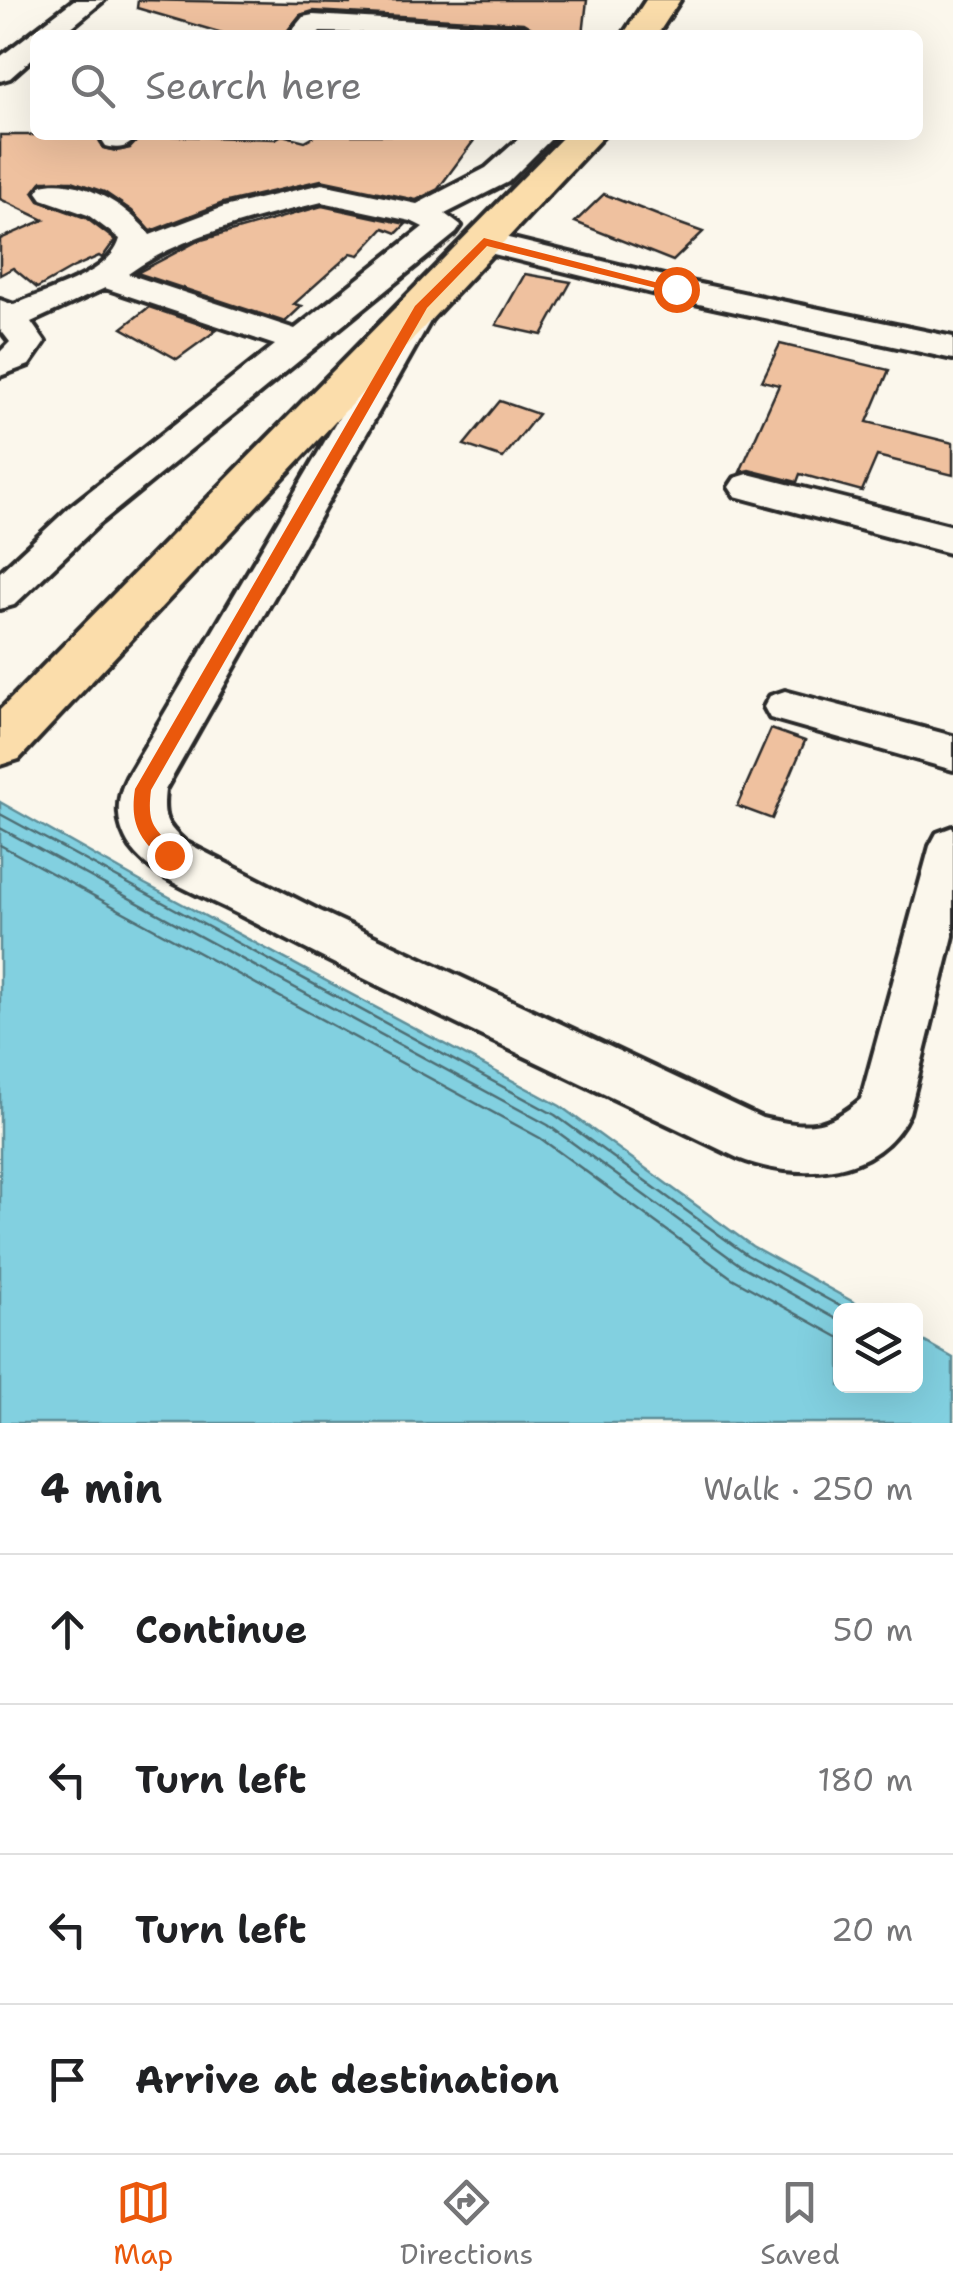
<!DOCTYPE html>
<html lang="en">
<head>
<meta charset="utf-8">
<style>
	:root { --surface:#fff; --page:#f6f6f6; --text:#202124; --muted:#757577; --line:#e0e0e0; --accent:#ea580c }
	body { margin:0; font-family:"Shantell Sans",sans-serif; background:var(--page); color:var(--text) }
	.controls { position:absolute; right:30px; bottom:30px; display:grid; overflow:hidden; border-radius:15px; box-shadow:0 10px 40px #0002 }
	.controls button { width:90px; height:90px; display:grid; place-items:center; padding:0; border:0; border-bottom:2px solid var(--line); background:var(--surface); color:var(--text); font:50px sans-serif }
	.stop { position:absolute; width:30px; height:30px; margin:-22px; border:8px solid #ea580c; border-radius:50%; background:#fff }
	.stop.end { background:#ea580c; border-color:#fff; box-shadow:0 2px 10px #0008 }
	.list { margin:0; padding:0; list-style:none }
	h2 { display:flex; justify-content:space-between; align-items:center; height:130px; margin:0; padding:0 40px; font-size:42px }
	h2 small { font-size:32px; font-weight:400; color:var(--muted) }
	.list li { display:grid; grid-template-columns:65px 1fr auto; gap:30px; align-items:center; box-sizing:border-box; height:150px; padding:0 40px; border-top:2px solid var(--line) }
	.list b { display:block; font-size:38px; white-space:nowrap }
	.list em { font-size:32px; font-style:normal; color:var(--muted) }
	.icon { flex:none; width:55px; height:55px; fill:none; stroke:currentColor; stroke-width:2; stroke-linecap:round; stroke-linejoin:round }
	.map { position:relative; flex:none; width:953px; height:1423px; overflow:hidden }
	.search { position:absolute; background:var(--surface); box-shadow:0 10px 40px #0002; left:30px; right:30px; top:30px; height:110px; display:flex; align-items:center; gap:25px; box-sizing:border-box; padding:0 35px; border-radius:15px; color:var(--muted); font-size:38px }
	.sheet { height:730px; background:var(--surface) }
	nav { display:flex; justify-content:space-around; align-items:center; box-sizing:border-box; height:140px; border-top:2px solid var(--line); background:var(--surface); font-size:28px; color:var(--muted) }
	nav a { display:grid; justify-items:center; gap:5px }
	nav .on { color:var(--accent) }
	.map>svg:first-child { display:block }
</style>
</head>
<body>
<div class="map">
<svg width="953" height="1423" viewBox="0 0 953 1423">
	<rect width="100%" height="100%" fill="#fbf7ec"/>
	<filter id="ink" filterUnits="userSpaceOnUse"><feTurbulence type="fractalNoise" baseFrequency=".01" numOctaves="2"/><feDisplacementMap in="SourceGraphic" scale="20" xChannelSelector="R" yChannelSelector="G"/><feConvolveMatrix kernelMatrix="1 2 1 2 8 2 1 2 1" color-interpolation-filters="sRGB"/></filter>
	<g filter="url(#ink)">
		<path fill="#82d0e0" stroke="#5f8e98" stroke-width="2.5" d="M0,802l145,82 415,222 192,140 116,64h-28v76h76v-49l37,21v65h-953z"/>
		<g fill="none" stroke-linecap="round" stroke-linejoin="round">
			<path stroke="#4e6d73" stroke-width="2.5" d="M0,814l555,301 192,140 100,55
				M0,828l548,297 192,140 100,56
				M0,845l540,293 192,140 108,60"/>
		</g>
		<path fill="#efc19f" stroke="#2b2b2b" stroke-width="2.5" d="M138,0l212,4 1,-4h236l-4,35 -43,-2 -17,-10 -210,-12 -13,4 -16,20h-55l-92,-27z
			M0,135h101l2,13 13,3 14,-3 12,-13 133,4 7,-4 23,6 11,-6h162l-40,54 -22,11 -95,-20 -98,23 -72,28 -19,-20 -28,-19 -32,-11h-30l-9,11 6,9 47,17 29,22 -13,18 -3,-2 -25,11 -37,21 -24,-20 -13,7v-36l44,-19 -44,-21z
			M604,194l71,28 28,10 -30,29 -98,-39z
			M322,206l84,18 -9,9 -13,-5 -25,27 -8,-2 -57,51 8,2 -17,16 -148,-49 61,-32z
			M525,274l46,8 -29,53 -46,-10z
			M149,307l68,23 -40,29 -55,-31z
			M780,344l109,26 -22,52 86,21v32l-76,-19 -15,35 -62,-17 -3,8 -48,-12 -9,2 39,-87 -17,-4z
			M500,401l38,13 -35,44 -39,-13z
			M771,729l34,12 -33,78 -35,-13z"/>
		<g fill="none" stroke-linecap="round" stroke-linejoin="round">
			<defs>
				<path id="minor" d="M74,0h30l-42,35h-27v21l-25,22 -10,3v-24z
					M313,15l210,12 14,8 -217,-3 -3,3h-29l15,-18z
					M105,135h33c-9,12 -17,15 -32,11l-4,-6z
					M523,135h32l-47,47 -63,32 16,12 -5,7 -357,291 -85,81 -14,4v-37l71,-66 204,-161 -170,-57 -74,34 14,20 -16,23 -29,11v-24l10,-10 -10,-13v-29l14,5c32,-15 96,-30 106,-66l-32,-24 -46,-16 -5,-7 5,-7c37,-9 87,21 108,50l74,-28 98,-23 95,20 69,-36zM322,202l89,19 12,6 -128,102 -167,-55c56,-40 128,-56 194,-72z
					M484,232l192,47 277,58v22l-277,-60 -203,-50 -5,-7 5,-7z
					M416,306l12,3 5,7 -268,474c-3,27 0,34 20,52l135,69 442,207c45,10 63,12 99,-19l69,-253 7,-13 16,-6v109l-44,177c-30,66 -113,68 -171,45 -166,-80 -335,-157 -498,-243 -33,-18 -86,-35 -109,-67 -15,-22 -16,-48 -4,-71l272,-461 5,-7z
					M748,474l205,52v28l-218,-58 -6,-9 6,-9z
					M785,691l168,45v34l-183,-52 -6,-11 6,-11z"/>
				<path id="major" d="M646,0h34l-23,35h-34z
					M565,135h39l-585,624 -19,6v-55z"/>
			</defs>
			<use href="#minor" stroke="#2b2b2b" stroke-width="8"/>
			<use href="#major" stroke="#2b2b2b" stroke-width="8"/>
			<use href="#minor" fill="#fbf7ec" fill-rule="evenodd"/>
			<use href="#major" fill="#fbddab" fill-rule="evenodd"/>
		</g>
	</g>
	<path fill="#ea580c" d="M484,238l198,51 -6,4 -189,-47 -60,62 -276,482c-5,41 7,36 26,65l-2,5h-12c-25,-22 -33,-38 -28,-71l280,-483z"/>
</svg>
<div class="controls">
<button><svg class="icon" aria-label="layers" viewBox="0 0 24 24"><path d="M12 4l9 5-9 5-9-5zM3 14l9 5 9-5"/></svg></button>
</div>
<div class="stop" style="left:676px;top:289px"></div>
<div class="stop end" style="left:169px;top:855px"></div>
<div class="search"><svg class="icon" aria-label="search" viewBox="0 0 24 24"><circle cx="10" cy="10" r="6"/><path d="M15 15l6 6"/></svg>Search here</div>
</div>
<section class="sheet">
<h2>4 min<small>Walk · 250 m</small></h2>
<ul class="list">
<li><svg class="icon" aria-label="ahead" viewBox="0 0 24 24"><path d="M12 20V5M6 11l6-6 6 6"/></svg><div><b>Continue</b></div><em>50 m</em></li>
<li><svg class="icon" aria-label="left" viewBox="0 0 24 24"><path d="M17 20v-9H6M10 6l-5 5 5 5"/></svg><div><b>Turn left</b></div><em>180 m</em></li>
<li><svg class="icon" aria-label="left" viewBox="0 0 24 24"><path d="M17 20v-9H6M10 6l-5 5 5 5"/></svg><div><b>Turn left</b></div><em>20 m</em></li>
<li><svg class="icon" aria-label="arrive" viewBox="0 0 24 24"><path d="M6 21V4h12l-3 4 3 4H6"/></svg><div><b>Arrive at destination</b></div></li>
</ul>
</section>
<nav>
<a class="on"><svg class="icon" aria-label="map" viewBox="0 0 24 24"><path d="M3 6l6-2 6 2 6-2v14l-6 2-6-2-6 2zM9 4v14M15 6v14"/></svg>Map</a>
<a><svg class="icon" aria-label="directions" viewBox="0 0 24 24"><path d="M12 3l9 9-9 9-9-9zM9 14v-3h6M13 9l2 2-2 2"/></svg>Directions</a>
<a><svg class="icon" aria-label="saved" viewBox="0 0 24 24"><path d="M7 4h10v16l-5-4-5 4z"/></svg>Saved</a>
</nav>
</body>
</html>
